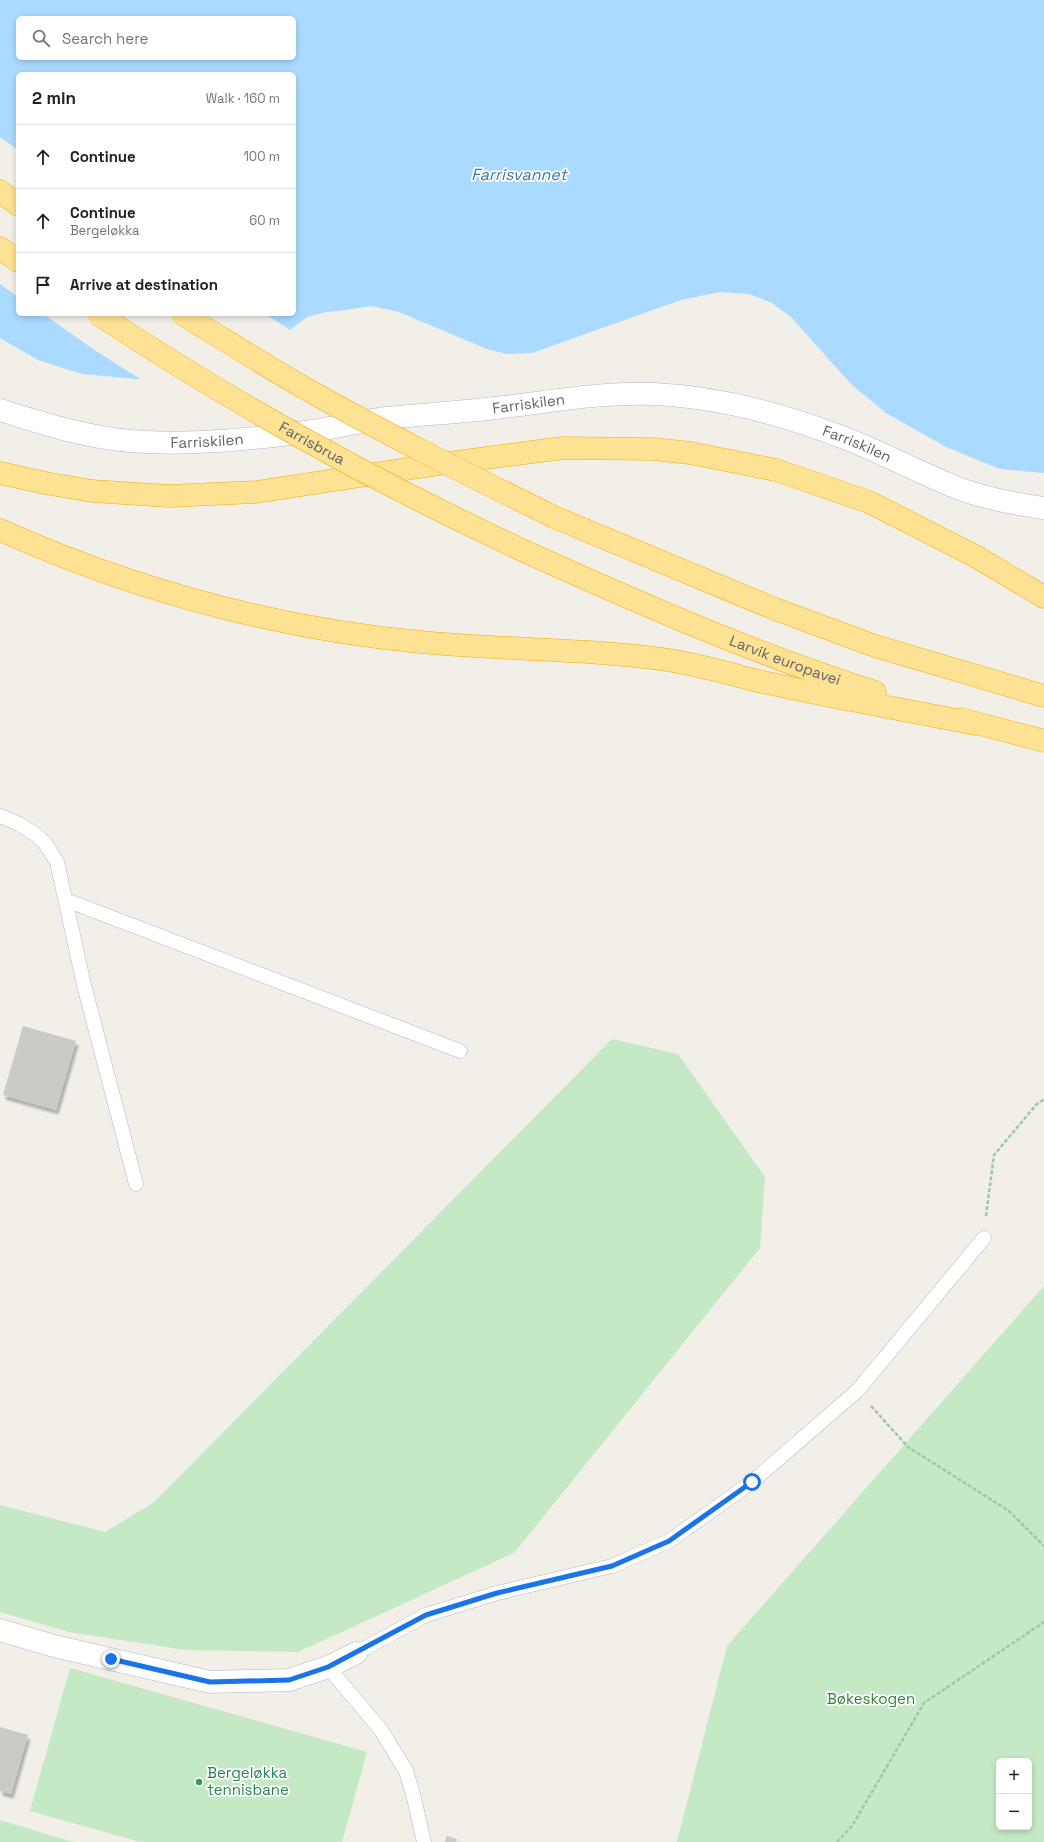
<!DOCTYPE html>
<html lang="en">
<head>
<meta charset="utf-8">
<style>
	:root { --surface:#fff; --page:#f6f6f6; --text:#202124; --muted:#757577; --line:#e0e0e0 }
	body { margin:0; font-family:"Space Grotesk",sans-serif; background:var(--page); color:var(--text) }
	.controls { position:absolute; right:12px; bottom:12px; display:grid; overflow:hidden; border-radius:6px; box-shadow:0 2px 6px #0003 }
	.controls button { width:36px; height:36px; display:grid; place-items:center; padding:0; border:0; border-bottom:1px solid var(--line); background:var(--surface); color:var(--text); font:20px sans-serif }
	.stop { position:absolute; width:12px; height:12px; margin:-9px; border:3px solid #1a73e8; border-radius:50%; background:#fff }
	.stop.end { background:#1a73e8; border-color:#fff; box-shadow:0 1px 4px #0008 }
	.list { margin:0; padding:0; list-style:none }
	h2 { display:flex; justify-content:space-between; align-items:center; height:52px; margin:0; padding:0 16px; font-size:17px }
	h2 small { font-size:13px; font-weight:400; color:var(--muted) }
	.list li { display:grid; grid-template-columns:26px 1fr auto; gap:12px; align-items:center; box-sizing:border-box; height:64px; padding:0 16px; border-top:1px solid var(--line) }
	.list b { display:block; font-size:15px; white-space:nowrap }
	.list p { margin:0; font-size:13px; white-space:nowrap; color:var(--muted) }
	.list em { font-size:13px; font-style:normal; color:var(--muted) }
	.icon { flex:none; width:22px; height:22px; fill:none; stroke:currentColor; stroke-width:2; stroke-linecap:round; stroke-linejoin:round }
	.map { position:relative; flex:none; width:1044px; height:1842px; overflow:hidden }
	.search { position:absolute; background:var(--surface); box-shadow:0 2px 6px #0003; left:16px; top:16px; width:280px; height:44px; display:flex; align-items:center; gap:10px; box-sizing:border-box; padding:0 14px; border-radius:6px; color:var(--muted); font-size:15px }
	.panel { position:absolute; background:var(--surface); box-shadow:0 2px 6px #0003; left:16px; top:72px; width:280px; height:244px; border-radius:6px }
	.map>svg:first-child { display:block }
</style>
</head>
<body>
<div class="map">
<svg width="1044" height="1842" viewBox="0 0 1044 1842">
	<defs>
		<filter id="shadow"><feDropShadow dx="2.5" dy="4.5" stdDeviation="1" flood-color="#0004"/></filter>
	</defs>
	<rect width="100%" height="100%" fill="#f1efe8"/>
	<path fill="#c5e8c5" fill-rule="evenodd" d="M612,1039l66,15 87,123 -5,71 -246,305 -216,99 -113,-2 -116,-18 -69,-20v-107l105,27 48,-29z
		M1044,1286v556h-367l50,-196zM999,1761h30v66h-30z
		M70,1668l297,84 -25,90h-202l-110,-31z
		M0,1820l73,22h-73z"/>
	<path fill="#aadaff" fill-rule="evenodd" d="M0,0h1044v473l-44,-4 -54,-22 -60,-34 -35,-29 -60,-67 -19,-14 -23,-9 -29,-2 -39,8 -149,53 -25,1 -20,-5 -88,-37 -28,-6 -31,5 -14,1 -19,5 -32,25 -127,38 -66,-6 -44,-14 -38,-22zM18,18h276v40h-276zM18,74h276v240h-276z"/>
	<path fill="#f1efe8" d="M0,137l18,13v147l-18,-13z
		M43,314h222l27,17 -33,24 -37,18 -32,7 -45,2 -49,-31z"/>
	<path fill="#cccac5" filter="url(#shadow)" d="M23,1026l53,15 -20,69 -53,-15z
		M0,1727l28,8 -17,59 -11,-3z
		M447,1836l10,3 -1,3h-11z"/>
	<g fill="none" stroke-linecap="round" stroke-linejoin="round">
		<defs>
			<path id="service" d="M0,816l19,8 16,10 10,9 12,19 27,123 52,199
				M66,900l394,151
				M356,1653l70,-38 71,-22 115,-27 57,-25 83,-59 106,-92 126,-152
				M328,1667l53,63 25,41 8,27 10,44"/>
			<g id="minor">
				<path id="s1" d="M0,410c42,14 86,27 130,31 61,5 122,-2 183,-10 24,-4 49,-10 74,-13 39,-4 78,-6 117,-11 50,-6 100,-15 150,-13 66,3 132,21 193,45 38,15 75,35 113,50 27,10 56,15 84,19"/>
				<path d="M0,1630l54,16 156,36 79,-2 39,-13 28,-14"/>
			</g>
			<g id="motorway">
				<path d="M0,191l18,14"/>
				<path d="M0,248l18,13"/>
				<path d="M0,473l45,10 47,8 77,5 87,-4 177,-27 130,-17 90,1 37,4 86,17 93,32 106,54 69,41"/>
				<path d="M554,517l221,92 100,37 169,50"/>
				<path d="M0,530c134,60 275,98 420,112 81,8 161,6 241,17 32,4 62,13 93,21 73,17 148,29 222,44"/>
				<path id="s2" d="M535,556c111,50 223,99 340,136"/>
				<path d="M961,719l83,22"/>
			</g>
		</defs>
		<use href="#service" stroke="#b5b8bc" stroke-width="15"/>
		<use href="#minor" stroke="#b5b8bc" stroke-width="23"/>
		<use href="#motorway" stroke="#f9ab00" stroke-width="23"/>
		<path stroke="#9cc7a9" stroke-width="2.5" stroke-dasharray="4 2" stroke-linecap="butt" d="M986,1216l8,-61 42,-50 8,-6
			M871,1406l37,41 101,64 35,35
			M837,1842l15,-16 72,-123 120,-81"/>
		<use href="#service" stroke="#fff" stroke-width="14"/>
		<use href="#minor" stroke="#fff" stroke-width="22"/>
		<use href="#motorway" stroke="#fde293" stroke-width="22"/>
		<defs>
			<g id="motorway-bridge">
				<path id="s3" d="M98,314c139,92 285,172 437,242"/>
				<path d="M182,314c40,24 79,49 119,72 83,47 168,89 253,131"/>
			</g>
		</defs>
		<use href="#motorway-bridge" stroke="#f9ab00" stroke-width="23" stroke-linecap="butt"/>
		<use href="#motorway-bridge" stroke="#fde293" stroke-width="22"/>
	</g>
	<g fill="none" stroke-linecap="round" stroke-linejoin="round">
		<path stroke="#1a73e8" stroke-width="5" d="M111,1659l99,23 79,-2 39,-13 98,-52 71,-22 115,-27 57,-25 83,-59"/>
	</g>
	<circle fill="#2e9e5b" stroke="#fff" stroke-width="1.5" cx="199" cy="1782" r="4"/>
	<g text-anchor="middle" stroke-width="3.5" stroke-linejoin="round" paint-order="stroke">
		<g font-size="15" fill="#5f6368" stroke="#fff">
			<text dy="5" stroke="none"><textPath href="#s1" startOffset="535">Farriskilen</textPath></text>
			<text dy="5" stroke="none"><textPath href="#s1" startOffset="211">Farriskilen</textPath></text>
			<text dy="5" stroke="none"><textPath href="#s3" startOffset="250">Farrisbrua</textPath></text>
			<text dy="5" stroke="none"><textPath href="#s1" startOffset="871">Farriskilen</textPath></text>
			<text dy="5" stroke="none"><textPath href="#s2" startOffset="271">Larvik europavei</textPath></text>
		</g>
		<g font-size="15" fill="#348238" stroke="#fff">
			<text x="871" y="1704">Bøkeskogen</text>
		</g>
		<g font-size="15" fill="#27864d" stroke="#fff" text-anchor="start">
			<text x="207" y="1778">Bergeløkka<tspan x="207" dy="17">tennisbane</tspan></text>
		</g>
		<g font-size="16" font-style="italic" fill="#4174aa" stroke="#fff">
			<text x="519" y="180">Farrisvannet</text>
		</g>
	</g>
</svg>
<div class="controls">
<button>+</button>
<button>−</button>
</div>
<div class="stop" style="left:752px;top:1482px"></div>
<div class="stop end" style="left:111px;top:1659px"></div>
<div class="search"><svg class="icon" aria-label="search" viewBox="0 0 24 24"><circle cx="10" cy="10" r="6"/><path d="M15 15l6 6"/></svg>Search here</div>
<section class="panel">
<h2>2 min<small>Walk · 160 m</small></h2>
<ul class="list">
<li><svg class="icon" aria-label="ahead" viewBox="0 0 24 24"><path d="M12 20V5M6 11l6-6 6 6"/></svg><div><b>Continue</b></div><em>100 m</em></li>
<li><svg class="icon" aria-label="ahead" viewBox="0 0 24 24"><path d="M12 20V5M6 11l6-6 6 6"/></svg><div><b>Continue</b><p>Bergeløkka</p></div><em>60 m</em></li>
<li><svg class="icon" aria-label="arrive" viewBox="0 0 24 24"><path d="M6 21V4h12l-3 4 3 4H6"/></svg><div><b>Arrive at destination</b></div></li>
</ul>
</section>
</div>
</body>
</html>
